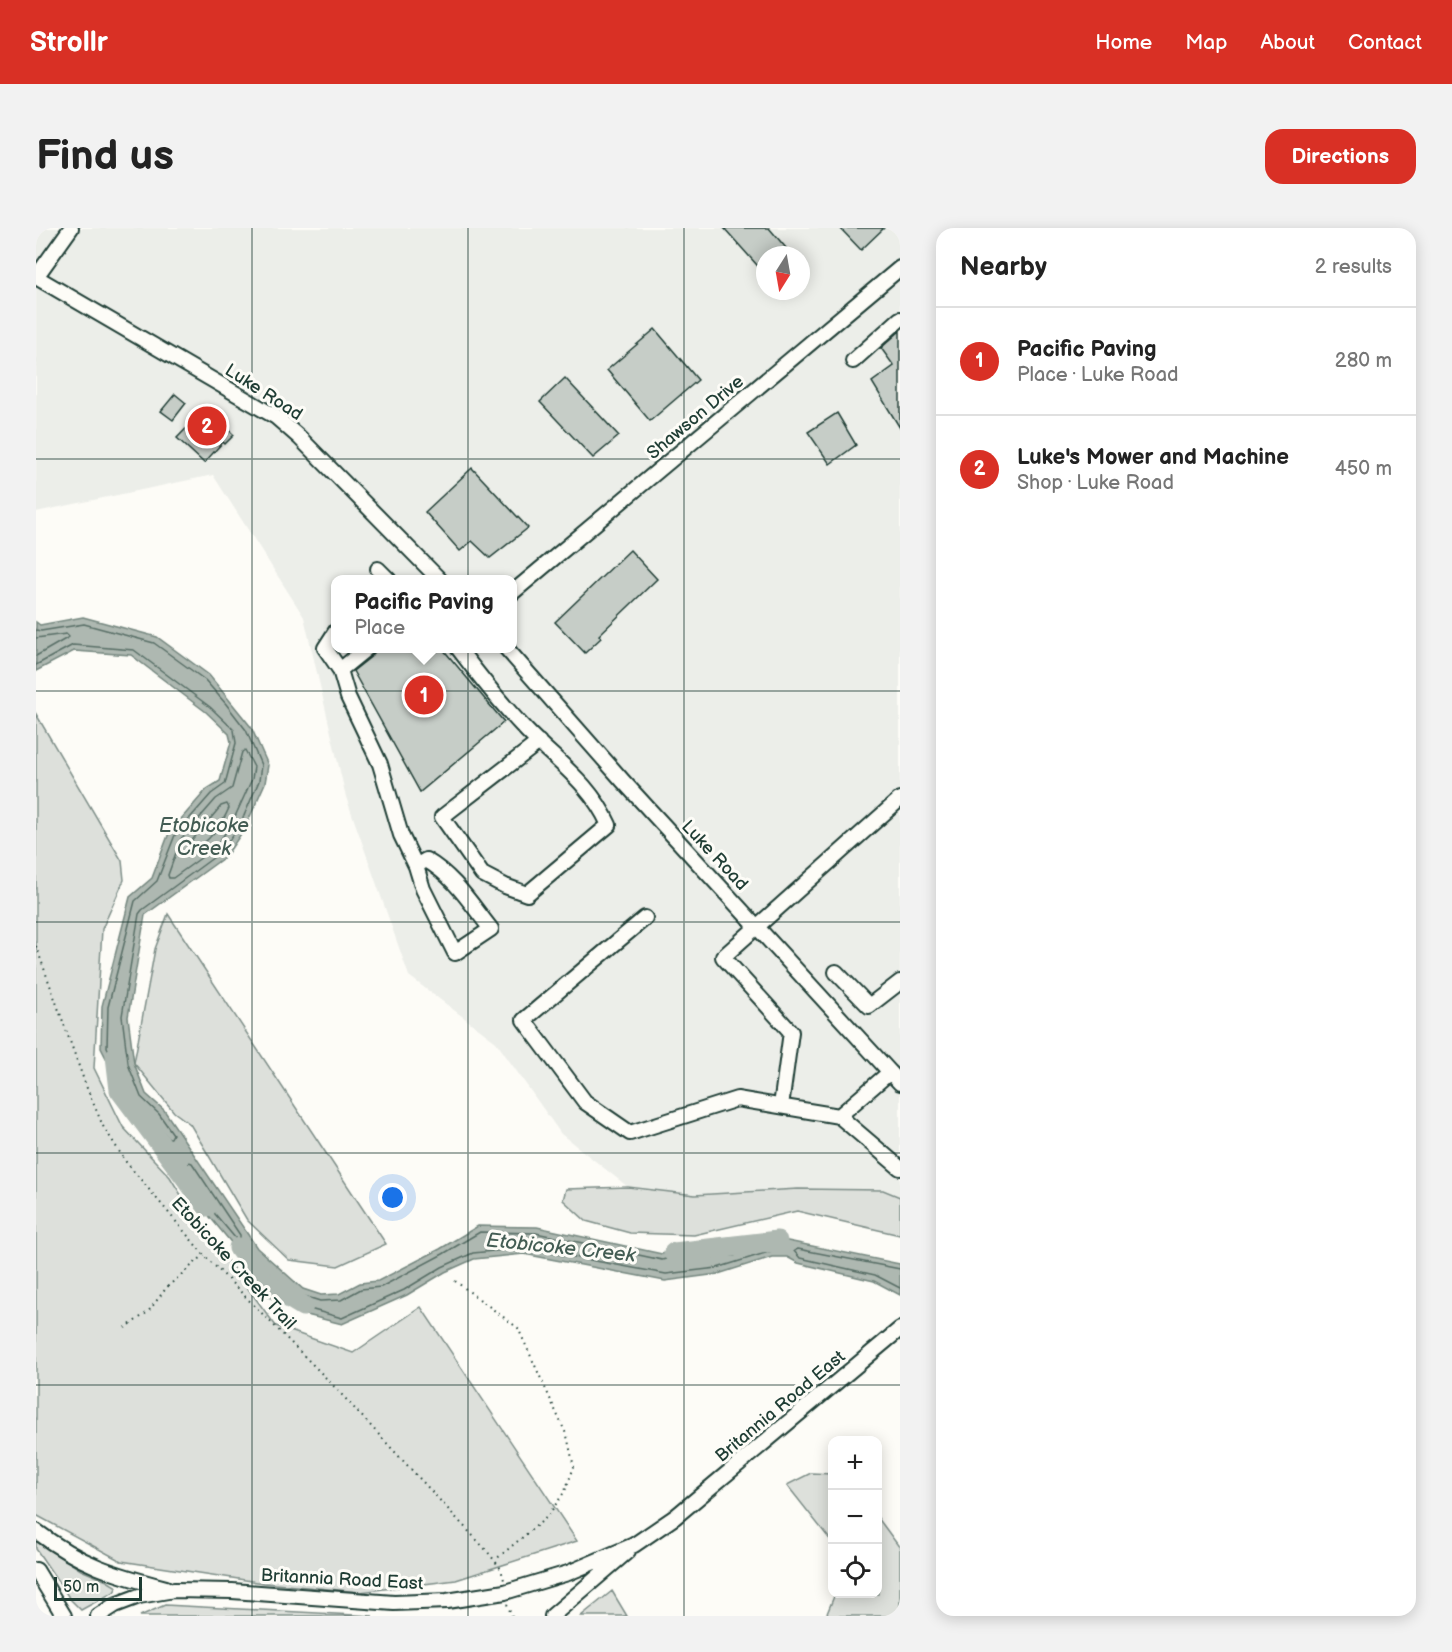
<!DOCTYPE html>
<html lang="en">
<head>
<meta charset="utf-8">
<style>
	:root { --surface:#fff; --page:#f2f2f2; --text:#222; --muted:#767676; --line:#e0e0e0; --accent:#d93025 }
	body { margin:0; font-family:"Balsamiq Sans",sans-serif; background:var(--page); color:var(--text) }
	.controls { position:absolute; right:18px; bottom:18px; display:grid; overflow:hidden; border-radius:12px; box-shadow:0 3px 15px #0003 }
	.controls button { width:54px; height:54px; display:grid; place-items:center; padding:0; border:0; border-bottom:2px solid var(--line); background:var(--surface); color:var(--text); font:30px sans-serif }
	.compass { position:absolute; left:720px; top:18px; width:54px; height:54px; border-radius:50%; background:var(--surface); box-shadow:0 3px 15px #0003; rotate:191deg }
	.scale { position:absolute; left:18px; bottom:15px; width:88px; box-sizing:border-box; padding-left:6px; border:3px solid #1f3d34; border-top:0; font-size:16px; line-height:21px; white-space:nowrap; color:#1f3d34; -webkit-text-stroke:4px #fdfcf7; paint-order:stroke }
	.you { position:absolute; left:357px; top:970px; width:21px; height:21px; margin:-15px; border:4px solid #fff; border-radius:50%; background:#1a73e8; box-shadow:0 0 0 9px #1a73e833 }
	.badge { display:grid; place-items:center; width:39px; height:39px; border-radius:50%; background:var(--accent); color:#fff; font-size:20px; font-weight:700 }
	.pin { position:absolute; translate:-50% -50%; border:3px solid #fff; box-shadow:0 2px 6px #0006 }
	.popup { position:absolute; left:295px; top:347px; width:186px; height:78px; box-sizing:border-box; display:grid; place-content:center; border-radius:12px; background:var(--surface); filter:drop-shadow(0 2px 4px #0005); font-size:20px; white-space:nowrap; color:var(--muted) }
	.popup b { font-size:22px; color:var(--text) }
	.popup::after { content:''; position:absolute; left:50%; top:100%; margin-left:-12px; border:12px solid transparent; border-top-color:var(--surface) }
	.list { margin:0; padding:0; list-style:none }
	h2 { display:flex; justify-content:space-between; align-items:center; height:78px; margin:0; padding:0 24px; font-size:26px }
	h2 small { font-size:20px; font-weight:400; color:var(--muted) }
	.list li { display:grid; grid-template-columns:39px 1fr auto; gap:18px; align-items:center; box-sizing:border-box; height:108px; padding:0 24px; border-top:2px solid var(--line) }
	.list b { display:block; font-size:22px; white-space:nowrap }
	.list p { margin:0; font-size:20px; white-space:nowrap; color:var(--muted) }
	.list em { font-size:20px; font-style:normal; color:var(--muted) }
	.icon { flex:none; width:33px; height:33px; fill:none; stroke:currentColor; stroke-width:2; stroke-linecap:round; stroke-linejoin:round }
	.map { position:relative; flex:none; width:864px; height:1388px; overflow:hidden; border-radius:18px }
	header { display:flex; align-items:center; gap:36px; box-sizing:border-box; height:84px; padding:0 30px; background:var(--accent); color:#fff }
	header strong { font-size:28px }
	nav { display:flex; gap:33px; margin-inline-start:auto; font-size:21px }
	.intro { display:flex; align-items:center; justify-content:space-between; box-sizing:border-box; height:144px; padding:0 36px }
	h1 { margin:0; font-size:42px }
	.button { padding:15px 27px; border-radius:18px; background:var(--accent); color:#fff; font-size:21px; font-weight:700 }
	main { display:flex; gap:36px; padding:0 36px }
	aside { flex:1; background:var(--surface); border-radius:18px; box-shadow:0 3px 15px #0003 }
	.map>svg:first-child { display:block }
</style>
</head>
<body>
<header>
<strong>Strollr</strong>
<nav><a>Home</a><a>Map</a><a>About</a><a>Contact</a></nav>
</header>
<div class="intro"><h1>Find us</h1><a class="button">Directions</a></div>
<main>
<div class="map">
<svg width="864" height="1388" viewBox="0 0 864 1388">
	<rect width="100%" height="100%" fill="#fdfcf7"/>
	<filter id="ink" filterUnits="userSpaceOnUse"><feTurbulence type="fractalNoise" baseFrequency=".0167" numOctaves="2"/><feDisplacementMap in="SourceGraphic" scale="12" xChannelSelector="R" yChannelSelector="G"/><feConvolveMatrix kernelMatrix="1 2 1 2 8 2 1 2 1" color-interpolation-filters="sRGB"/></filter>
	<g filter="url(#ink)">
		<path fill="#eceee9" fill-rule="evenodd" d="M0,0h864v969l-17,-7 -85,-1 -103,6 -67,-8 -67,-53 -65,-92 -87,-66 -63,-179 -42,-180 -91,-142 -177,37zM729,27h36v36h-36zM300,352h176v68h-176z"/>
		<path fill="#dde0db" stroke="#7e8e88" stroke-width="1.5" d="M0,486l86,147 2,19 -22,49 -8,139 29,59 47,50 24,39 82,110 77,27 68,-46 156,234 -121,39 -96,12 -96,-9 -143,-22 -85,-46z
			M132,686l218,330 -48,22 -49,-6 -42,-40 -57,-96 -16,-12 -40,-49 21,-114z
			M592,959l67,8 103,-6 85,1 17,7v38l-103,-24 -103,24 -64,-2 -44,-12 -23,-21 3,-11z
			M775,1245l21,1v68l-45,-57z
			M842,1290l22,30v68h-74l9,-22h43z
			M0,1313l45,29 26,11 10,6 -3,5 -33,18 -11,-11 -34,-50z
			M576,1363l15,25h-46z
			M129,1377l208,11h-233z"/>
		<path fill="#aeb8b1" stroke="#75877f" stroke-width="1.5" d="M47,389l74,20 52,38 42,52 17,38 -3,18 -20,45 -19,28 -81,59 -17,102 6,46 12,31 18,16 93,138 46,41 18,6 18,-1 21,-11 18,-2 62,-32 38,-23 59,1 125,27 18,-5 53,1 26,-10 19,-1 122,25v31l-26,-14 -76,-18 -11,-6h-15l-54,17 -53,7 -141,-27 -50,5 -29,13 -38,23 -65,29 -39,-10 -54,-50 -39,-47 -40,-68 -41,-46 -28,-55 1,-42 28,-109 22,-19 17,-45 38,-44 13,-8 11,-39 -2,-8 -23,-22 -75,-57 -57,-4 -38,20v-49l4,3z"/>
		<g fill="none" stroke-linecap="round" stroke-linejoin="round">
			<path stroke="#586e66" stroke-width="1.5" d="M0,402l5,1 43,-7 70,19 51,37 21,24 20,26 15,35 -2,16 -19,44 -19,27 -79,58 -3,4 -17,102 6,48 13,33 18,17 14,20 -2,4h-3l-34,-39 -27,-52 1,-40 27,-106 22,-20 18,-46 36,-41 14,-10 11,-41 -2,-13 -24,-23 -76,-57 -61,-5 -37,20
				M0,410l30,-4 3,3 -33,19
				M209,522l9,17 -2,12 -19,42 -17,26 -43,31h-4l-1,-3 13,-36 35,-40 16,-11 10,-36z
				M191,576l2,4c-8,19 -20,33 -38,45h-3l-1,-3 2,-6 32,-38z
				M153,934l3,1 48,72v4h-4l-21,-25 -28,-48z
				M444,1004l56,1 126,27 19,-5 53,1 26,-10 11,-1 3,3 -2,3 -55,17 -51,6 -141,-26 -52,5 -31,14 -38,23 -62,28 -36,-10 -16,-15 3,-4 8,6 19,6 21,-1 20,-11 20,-2 62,-33z
				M864,1041l-102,-20 -4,2 6,7 75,17 25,13"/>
			<path stroke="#aeb8b1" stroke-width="21" d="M80,828l4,34 87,116
				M203,1020l26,35 38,23
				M638,1025l103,-12"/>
		</g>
		<path fill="#c6cdc7" stroke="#1f3d34" stroke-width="1.5" d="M688,0h45l23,27h-27v19z
			M804,0h44l-23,22z
			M619,101l43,51 -48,41 -43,-51z
			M864,103v97l-28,-46 22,-16 -13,-18z
			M529,150l54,58 -26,22 -53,-56z
			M139,166l11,9 -13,17 -12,-9z
			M172,178l10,9 -2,3 18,17 -9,9 -2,-2 -19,21 -27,-25z
			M801,185l19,32 -26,19 -22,-32z
			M436,240l56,60 -38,30 -18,-17 -12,10 -35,-39z
			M594,322l27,29 -58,56 2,3 -16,15 -30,-31z
			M340,420h66l62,74 -84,70 -67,-121 20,-16z"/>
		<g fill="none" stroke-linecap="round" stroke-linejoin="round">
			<defs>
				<path id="minor" d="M0,49l240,140 24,21 140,142
					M0,49l35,-49
					M817,133l47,-42
					M342,341l11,11
					M476,365l388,-325
					M300,403l-11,17 15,22
					M331,420l-27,22 8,27 32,67 21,71 15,31 7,23 32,64 36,-24c-20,-25 -37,-53 -65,-69l-10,6
					M422,420c22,29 44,57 69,83 31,32 63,52 82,94l-82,69 -22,-8 -23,-12 -40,-57 97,-75
					M470,420l117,133 277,302
					M609,690l-121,102 61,82 45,31 107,-34 102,17
					M800,744l33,34 31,-24
					M854,844l-51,44 61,52
					M745,878l10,-74 -68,-75 177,-158
					M0,1303c45,34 77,43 130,57
					M0,1342l28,46
					M62,1388l17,-11 24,-9 35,-6 58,1 162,12 53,-2 58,-9 63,-19 66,-28 41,-28 225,-188
					M516,1388l76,-65"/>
			</defs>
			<use href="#minor" stroke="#1f3d34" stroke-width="18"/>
			<path stroke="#1f3d34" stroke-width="2" stroke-dasharray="1.5 4.5" stroke-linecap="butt" d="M0,718l50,140 17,40 23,36 78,93 125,126 158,170 14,18 3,11
				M419,1053l63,47 49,108 7,31 -9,24 -18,26 -52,43
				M89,1100l23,-16 19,-25 37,-32
				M471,1376l5,12"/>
			<use href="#minor" stroke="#fdfcf7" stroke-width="14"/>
		</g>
	</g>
	<path fill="none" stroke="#1f3d34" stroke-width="1.5" stroke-opacity="0.55" d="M216,0v1388M432,0v1388M648,0v1388M0,231h864M0,463h864M0,694h864M0,925h864M0,1157h864"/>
	<g text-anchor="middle" stroke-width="6" stroke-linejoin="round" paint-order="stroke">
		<g font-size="18" fill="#1f3d34" stroke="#fdfcf7">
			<text transform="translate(228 164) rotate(33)" y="6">Luke Road</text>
			<text transform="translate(659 189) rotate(-40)" y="6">Shawson Drive</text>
			<text transform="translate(679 627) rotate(47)" y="6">Luke Road</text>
			<text transform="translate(198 1035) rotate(47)" y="6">Etobicoke Creek Trail</text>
			<text transform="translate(744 1178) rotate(-40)" y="6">Britannia Road East</text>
			<text transform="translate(306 1351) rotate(3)" y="6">Britannia Road East</text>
		</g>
		<g font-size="20" font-style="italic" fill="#435c53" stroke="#fdfcf7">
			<text x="168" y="604">Etobicoke<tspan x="168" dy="23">Creek</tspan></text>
			<text transform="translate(525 1019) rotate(6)" y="7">Etobicoke Creek</text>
		</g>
	</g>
</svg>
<div class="controls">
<button>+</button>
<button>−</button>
<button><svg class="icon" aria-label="locate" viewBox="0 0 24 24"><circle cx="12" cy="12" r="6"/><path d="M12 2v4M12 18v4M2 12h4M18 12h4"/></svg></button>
</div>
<svg class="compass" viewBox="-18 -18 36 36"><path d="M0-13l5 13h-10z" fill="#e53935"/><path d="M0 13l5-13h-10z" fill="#767676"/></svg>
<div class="scale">50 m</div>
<div class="you"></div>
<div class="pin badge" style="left:388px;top:467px">1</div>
<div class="popup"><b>Pacific Paving</b>Place</div>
<div class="pin badge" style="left:171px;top:198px">2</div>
</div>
<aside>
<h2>Nearby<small>2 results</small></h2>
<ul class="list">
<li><span class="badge">1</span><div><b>Pacific Paving</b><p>Place · Luke Road</p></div><em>280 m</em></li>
<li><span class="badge">2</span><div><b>Luke's Mower and Machine</b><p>Shop · Luke Road</p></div><em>450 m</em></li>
</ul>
</aside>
</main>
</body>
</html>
